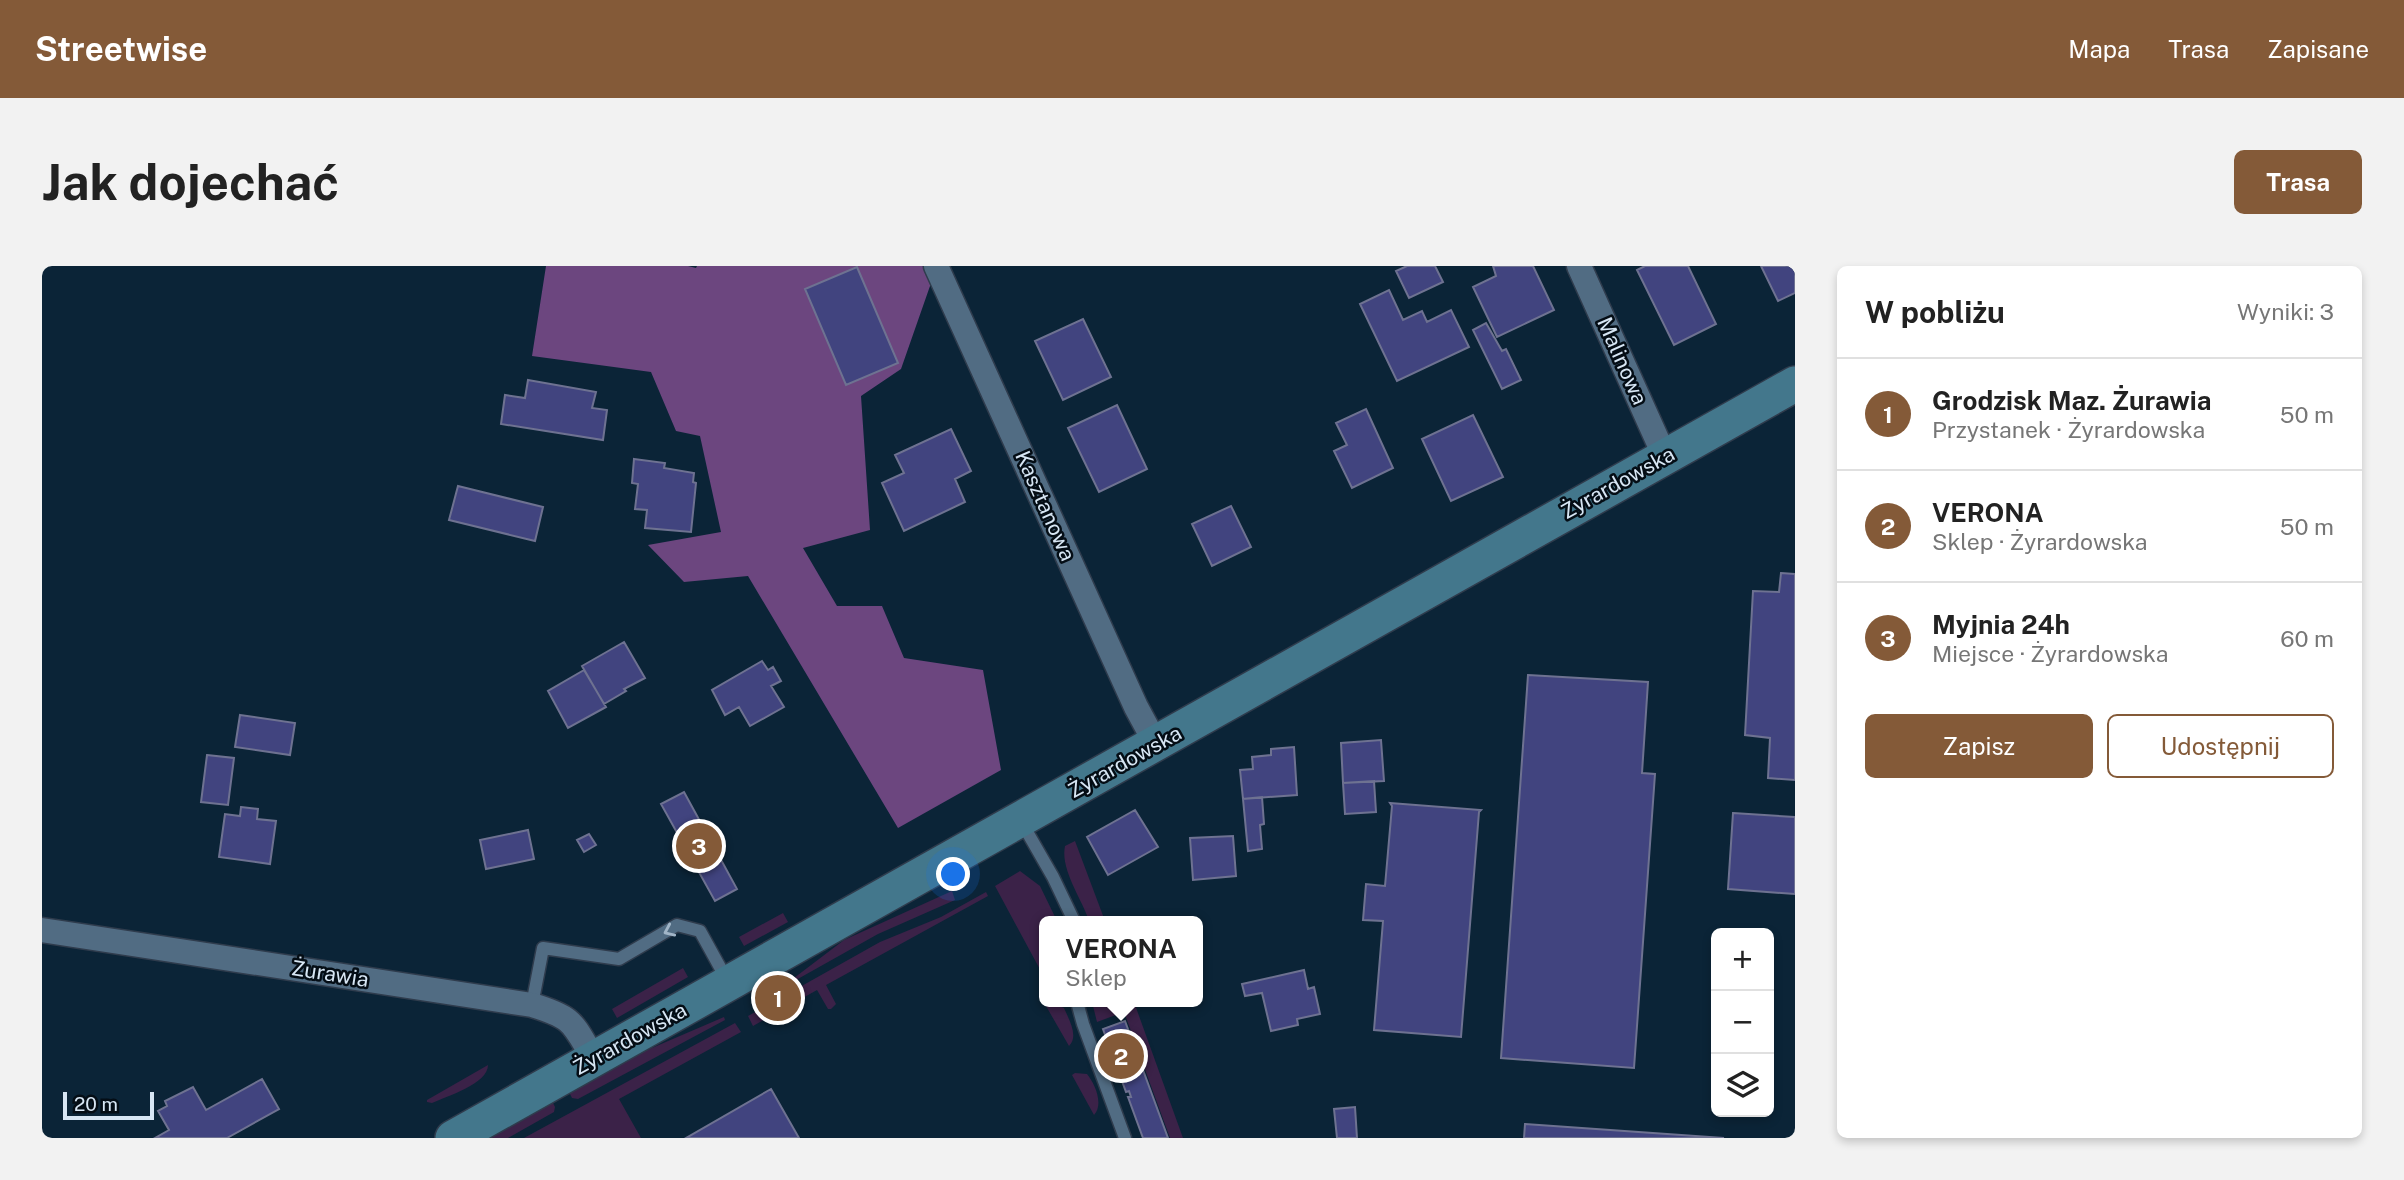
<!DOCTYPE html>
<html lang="pl">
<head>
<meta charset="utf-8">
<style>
	:root { --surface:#fff; --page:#f2f2f2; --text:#222; --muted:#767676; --line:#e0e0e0; --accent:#845a38 }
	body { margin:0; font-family:"Public Sans",sans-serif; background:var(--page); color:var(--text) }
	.controls { position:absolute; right:21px; bottom:21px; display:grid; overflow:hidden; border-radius:10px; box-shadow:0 4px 10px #0003 }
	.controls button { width:63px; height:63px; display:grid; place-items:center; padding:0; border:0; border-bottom:2px solid var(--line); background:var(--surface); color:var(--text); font:35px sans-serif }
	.scale { position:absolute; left:21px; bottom:18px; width:91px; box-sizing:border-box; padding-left:7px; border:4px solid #d7e6f4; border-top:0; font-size:19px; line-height:24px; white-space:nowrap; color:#d7e6f4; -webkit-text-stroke:5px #040d15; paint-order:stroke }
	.you { position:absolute; left:912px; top:609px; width:24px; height:24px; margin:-18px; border:5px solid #fff; border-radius:50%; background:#1a73e8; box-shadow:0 0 0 10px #1a73e833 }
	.badge { display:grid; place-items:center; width:46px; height:46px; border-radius:50%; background:var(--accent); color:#fff; font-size:23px; font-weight:700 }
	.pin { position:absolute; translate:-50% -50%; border:4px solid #fff; box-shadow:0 2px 7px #0006 }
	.popup { position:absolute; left:997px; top:650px; width:164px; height:91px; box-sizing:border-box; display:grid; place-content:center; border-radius:10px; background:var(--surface); filter:drop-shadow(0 2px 5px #0005); font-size:23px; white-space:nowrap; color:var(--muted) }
	.popup b { font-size:26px; color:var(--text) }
	.popup::after { content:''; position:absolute; left:50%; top:100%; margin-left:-14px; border:14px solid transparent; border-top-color:var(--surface) }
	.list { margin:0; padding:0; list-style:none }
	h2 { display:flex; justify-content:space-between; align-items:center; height:91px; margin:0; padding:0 28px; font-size:30px }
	h2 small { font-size:23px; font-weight:400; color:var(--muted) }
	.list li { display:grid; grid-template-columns:46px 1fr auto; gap:21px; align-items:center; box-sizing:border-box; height:112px; padding:0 28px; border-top:2px solid var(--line) }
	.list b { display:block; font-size:26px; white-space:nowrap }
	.list p { margin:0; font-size:23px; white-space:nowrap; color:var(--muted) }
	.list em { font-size:23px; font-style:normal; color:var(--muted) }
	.actions { display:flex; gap:14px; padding:21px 28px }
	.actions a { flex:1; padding:16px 0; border:2px solid var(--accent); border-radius:10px; text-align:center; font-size:24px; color:var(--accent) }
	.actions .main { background:var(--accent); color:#fff }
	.icon { flex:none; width:38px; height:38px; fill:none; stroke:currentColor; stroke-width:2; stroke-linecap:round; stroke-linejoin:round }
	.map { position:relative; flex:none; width:1753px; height:872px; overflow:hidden; border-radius:10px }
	header { display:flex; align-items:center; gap:42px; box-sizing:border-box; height:98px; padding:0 35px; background:var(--accent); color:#fff }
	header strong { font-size:33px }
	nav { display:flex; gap:38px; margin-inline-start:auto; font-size:24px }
	.intro { display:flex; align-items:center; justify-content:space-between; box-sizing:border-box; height:168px; padding:0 42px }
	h1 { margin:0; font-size:49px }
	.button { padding:18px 32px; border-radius:10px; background:var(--accent); color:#fff; font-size:24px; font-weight:700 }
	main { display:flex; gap:42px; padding:0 42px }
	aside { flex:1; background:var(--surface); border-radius:10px; box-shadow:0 4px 10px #0003 }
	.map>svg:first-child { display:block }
</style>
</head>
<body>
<header>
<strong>Streetwise</strong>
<nav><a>Mapa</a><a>Trasa</a><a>Zapisane</a></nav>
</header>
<div class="intro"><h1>Jak dojechać</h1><a class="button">Trasa</a></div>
<main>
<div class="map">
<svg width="1753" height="872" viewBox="0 0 1753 872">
	<rect width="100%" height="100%" fill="#0b2437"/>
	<path fill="#3b2248" d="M1033,575l30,80h-16c-7,-22 -29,-51 -24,-75z
		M978,605l20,15 17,35h-13l-1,54 -48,-89z
		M910,625l3,9 -77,34 -82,46 -2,-2 50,-38z
		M944,626l2,4 -162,89 10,19 -5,5h-3l-11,-19 -64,36 -5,-10 132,-74 61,-25z
		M741,647l5,9 -44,24 -5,-9z
		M641,702l5,9 -71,41 -5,-9z
		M1050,736h42l49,136h-13l-46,-126 -27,10z
		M1013,738l9,4c5,12 15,28 5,38l-23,-40z
		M682,751l1,3 -147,79 -6,-1 -4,-8 56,-30z
		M693,757l6,9 -122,67 22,39h-117z
		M446,799c0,19 -41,31 -56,38l-5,-1v-2z
		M1033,807l12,1c8,10 17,30 7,41l-22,-40z
		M509,833l4,8 -1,5 -46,26h-26z"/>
	<path fill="#6c467f" d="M504,0h142l8,2 1,-2h240l-36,103 -40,27 9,134 -67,18 34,58h45l22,52 79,12 18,100 -103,58 -150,-252 -64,6 -36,-37 73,-13 -21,-96 -24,-5 -25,-59 -119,-16z"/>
	<path fill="#41447f" stroke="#6e7291" stroke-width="2" d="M1365,0h28l8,16 -34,16 -13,-27z
		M1491,0l21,44 -57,27 -24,-50 23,-11 -3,-10z
		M1603,0h43l28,58 -42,21 -37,-75z
		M1719,0h34v27l-17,8z
		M815,1l41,96 -52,22 -41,-96z
		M1347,24l14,30 19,-9 5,11 24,-12 18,37 -72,34 -37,-77z
		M1041,53l28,58 -48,23 -28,-59z
		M1444,57l16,28 4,-2 15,31 -19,9 -29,-59z
		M486,114l68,12 -4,16 15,2 -4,30 -102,-16 4,-29 20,3z
		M1075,139l30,64 -48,23 -31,-64z
		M1324,143l27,59 -41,20 -18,-37 13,-6 -11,-22z
		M1431,149l30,62 -52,24 -29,-62z
		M909,163l20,42 -16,8 10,23 -61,29 -22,-48 22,-10 -9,-18z
		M592,193l31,4 -1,5 30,5 -1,9 3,1 -5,49 -46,-4 2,-18 -12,-1 3,-25 -6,-1z
		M416,220l85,21 -8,34 -86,-21z
		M1189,240l20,41 -39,19 -20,-42z
		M1739,307l14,1v206l-27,-2 2,-40 -25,-3 8,-144 26,1z
		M582,376l21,36 -21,11 2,2 -22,13 -22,-38z
		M720,395l6,9 5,-3 8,14 -10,5 13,21 -34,19 -11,-19 -14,8 -13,-25z
		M542,404l22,37 -38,21 -20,-37z
		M1486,409l120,7 -6,91 13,1 -21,294 -133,-10z
		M198,449l55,8 -5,32 -55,-8z
		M1339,474l3,41 -41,2 -2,-40z
		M1252,481l3,48 -54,4 -3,-29 13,-1 -1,-12 19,-2v-6z
		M165,489l27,3 -6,47 -27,-3z
		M1332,515l2,31 -31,2 -2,-31z
		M642,526l53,97 -22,12 -54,-97z
		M1220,531l2,27 -4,1 2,24 -14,2 -5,-52z
		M1348,537l91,7 -2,2 -18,225 -87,-7 9,-109 -20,-1 3,-36 19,2 7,-80z
		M199,541l17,2 -1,10 19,2 -6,43 -51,-7 6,-43 15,2z
		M1093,544l23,37 -50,28 -21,-38z
		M1691,547l62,4v77l-67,-5z
		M486,564l6,29 -48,10 -6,-29z
		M547,568l7,11 -12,7 -7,-12z
		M1191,570l3,40 -43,4 -3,-42z
		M1262,704l4,19 6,-2 6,27 -23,5 1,6 -27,6 -9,-38 -17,3 -3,-12z
		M1083,755l43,117h-25l-15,-41h3l-2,-6 -3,1 -23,-63z
		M220,813l17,30 -52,29h-72l14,-8 -11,-19 9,-5 -2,-5 28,-14 13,23z
		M729,823l28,49h-113z
		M1313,841l2,31h-20l-3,-29z
		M1483,858l199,14h-200z"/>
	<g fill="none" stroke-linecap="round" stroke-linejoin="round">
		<defs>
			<path id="lane" d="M980,557l31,54 21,44
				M1035,736l6,22 42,114
				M490,739l11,-57 76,11 58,-34 23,6 27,49"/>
			<path id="street" d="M894,0l200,441 20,37
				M1537,0l86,191
				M0,664l490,75c43,13 40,18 62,54"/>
			<path id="secondary" d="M411,872l1342,-754"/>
		</defs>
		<use href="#lane" stroke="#2f3c4d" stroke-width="15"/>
		<use href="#street" stroke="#2f3c4d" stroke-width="27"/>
		<use href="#secondary" stroke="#2f3c4d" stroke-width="38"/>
		<use href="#lane" stroke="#516c83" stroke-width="12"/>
		<use href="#street" stroke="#516c83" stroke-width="24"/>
		<use href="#secondary" stroke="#43778c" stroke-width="35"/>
	</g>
	<defs><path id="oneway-chevron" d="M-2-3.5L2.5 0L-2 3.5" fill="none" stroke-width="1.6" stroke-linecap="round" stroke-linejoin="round" transform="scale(1.75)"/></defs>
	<use stroke="#a1b5c7" href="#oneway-chevron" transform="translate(627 665) rotate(156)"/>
	<g text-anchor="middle" stroke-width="5" stroke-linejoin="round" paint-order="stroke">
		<g font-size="21" fill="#d7e6f4" stroke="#040d15">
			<text transform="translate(1580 95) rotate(66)" y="7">Malinowa</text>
			<text transform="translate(1576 217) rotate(-29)" y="7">Żyrardowska</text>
			<text transform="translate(1003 240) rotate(66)" y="7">Kasztanowa</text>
			<text transform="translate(1083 496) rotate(-29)" y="7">Żyrardowska</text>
			<text transform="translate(288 708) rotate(9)" y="7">Żurawia</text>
			<text transform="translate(588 773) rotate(-29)" y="7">Żyrardowska</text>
		</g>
	</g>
</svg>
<div class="controls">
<button>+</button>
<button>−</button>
<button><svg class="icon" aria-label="layers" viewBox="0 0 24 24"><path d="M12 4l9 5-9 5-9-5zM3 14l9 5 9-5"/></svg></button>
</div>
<div class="scale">20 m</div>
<div class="you"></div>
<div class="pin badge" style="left:736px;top:732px">1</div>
<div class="pin badge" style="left:1079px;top:790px">2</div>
<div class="popup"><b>VERONA</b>Sklep</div>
<div class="pin badge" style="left:657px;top:580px">3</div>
</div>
<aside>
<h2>W pobliżu<small>Wyniki: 3</small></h2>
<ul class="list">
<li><span class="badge">1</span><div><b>Grodzisk Maz. Żurawia</b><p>Przystanek · Żyrardowska</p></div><em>50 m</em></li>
<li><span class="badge">2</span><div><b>VERONA</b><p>Sklep · Żyrardowska</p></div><em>50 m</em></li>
<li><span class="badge">3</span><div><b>Myjnia 24h</b><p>Miejsce · Żyrardowska</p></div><em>60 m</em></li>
</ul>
<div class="actions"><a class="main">Zapisz</a><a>Udostępnij</a></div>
</aside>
</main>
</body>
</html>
